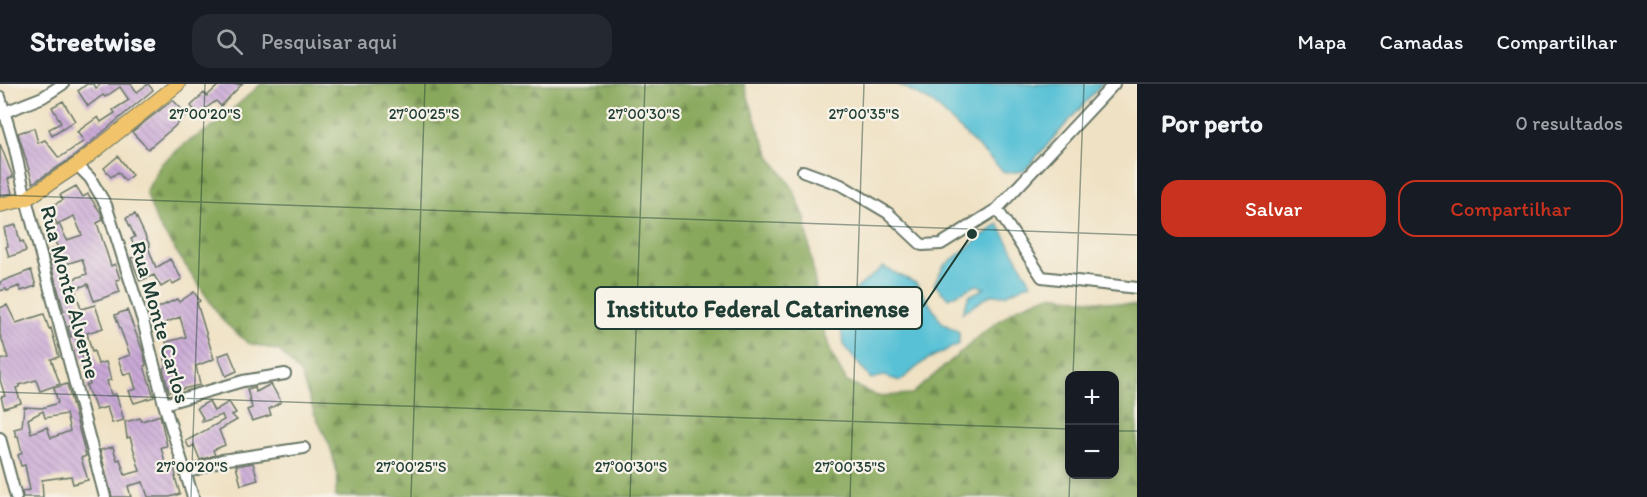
<!DOCTYPE html>
<html lang="pt">
<head>
<meta charset="utf-8">
<style>
	:root { --surface:#171b24; --page:#242831; --text:#f1f3f6; --muted:#9ea1a6; --line:#363941; --accent:#c8321e }
	body { margin:0; font-family:Itim,sans-serif; background:var(--page); color:var(--text) }
	.controls { position:absolute; right:18px; bottom:18px; display:grid; overflow:hidden; border-radius:12px; box-shadow:0 3px 9px #0003 }
	.controls button { width:54px; height:54px; display:grid; place-items:center; padding:0; border:0; border-bottom:2px solid var(--line); background:var(--surface); color:var(--text); font:30px sans-serif }
	.list { margin:0; padding:0; list-style:none }
	h2 { display:flex; justify-content:space-between; align-items:center; height:78px; margin:0; padding:0 24px; font-size:26px }
	h2 small { font-size:20px; font-weight:400; color:var(--muted) }
	.actions { display:flex; gap:12px; padding:18px 24px }
	.actions a { flex:1; padding:14px 0; border:2px solid var(--accent); border-radius:18px; text-align:center; font-size:21px; color:var(--accent) }
	.actions .main { background:var(--accent); color:#fff }
	.icon { flex:none; width:33px; height:33px; fill:none; stroke:currentColor; stroke-width:2; stroke-linecap:round; stroke-linejoin:round }
	.map { position:relative; flex:none; width:1137px; height:413px; overflow:hidden }
	header { display:flex; align-items:center; gap:36px; box-sizing:border-box; height:84px; padding:0 30px; background:var(--surface); border-bottom:2px solid var(--line) }
	header strong { font-size:28px }
	nav { display:flex; gap:33px; margin-inline-start:auto; font-size:21px }
	.search { width:420px; height:54px; background:var(--page); display:flex; align-items:center; gap:15px; box-sizing:border-box; padding:0 21px; border-radius:18px; color:var(--muted); font-size:22px }
	main { display:flex }
	aside { flex:1; background:var(--surface) }
	.map>svg:first-child { display:block }
</style>
</head>
<body>
<header>
<strong>Streetwise</strong>
<div class="search"><svg class="icon" aria-label="search" viewBox="0 0 24 24"><circle cx="10" cy="10" r="6"/><path d="M15 15l6 6"/></svg>Pesquisar aqui</div>
<nav><a>Mapa</a><a>Camadas</a><a>Compartilhar</a></nav>
</header>
<main>
<div class="map">
<svg width="1137" height="413" viewBox="0 0 1137 413">
	<defs>
		<pattern id="forest-firs" width="22" height="20" patternUnits="userSpaceOnUse" patternTransform="scale(1.5)"><rect width="22" height="20" fill="#88a85c"/><path d="M5 1l3.5 6h-7zM16 11l3.5 6h-7z" fill="#6f8a4d"/></pattern>
		<pattern id="building-back-hatch" width="6" height="6" patternUnits="userSpaceOnUse" patternTransform="scale(1.5)"><rect width="6" height="6" fill="#caa9d7"/><path d="M-1 5l2 2M0 0l6 6M5-1l2 2" fill="none" stroke="#a38baf"/></pattern>
	</defs>
	<rect width="100%" height="100%" fill="#f7f3e8"/>
	<filter id="ink" filterUnits="userSpaceOnUse"><feTurbulence type="fractalNoise" baseFrequency=".0167" numOctaves="2"/><feDisplacementMap in="SourceGraphic" scale="12" xChannelSelector="R" yChannelSelector="G"/><feConvolveMatrix kernelMatrix="1 2 1 2 8 2 1 2 1" color-interpolation-filters="sRGB"/></filter>
	<filter id="wash" filterUnits="userSpaceOnUse"><feTurbulence type="fractalNoise" baseFrequency=".008" numOctaves="4" result="noise"/><feDisplacementMap in="SourceGraphic" scale="24" xChannelSelector="R" yChannelSelector="G"/><feGaussianBlur stdDeviation="1.35" result="paint"/><feColorMatrix in="noise" values="0 0 0 0 0 0 0 0 0 0 0 0 0 0 0 0 0 1.4 0 .05"/><feComposite in="paint" operator="in"/></filter>
	<g filter="url(#wash)">
		<rect width="100%" height="100%" fill="#efe1c3"/>
		<path fill="url(#forest-firs)" stroke="#547248" stroke-width="1.5" fill-rule="evenodd" d="M261,0h483l14,44 14,31 20,28 13,31 16,103 10,32 16,29 30,14 35,-2 77,-66 30,-21 31,-12 87,11v191h-802l3,-21 -8,-30 -15,-31 -14,-40 -21,-24 -32,-8 -25,-22 -66,-98 -11,-31 15,-28 25,-21 28,-17zM1070,292h44v98h-44z"/>
		<path fill="#59c1d6" stroke="#3c7f85" stroke-width="1.5" d="M898,0h204l-78,87 -19,2 -72,-70z
			M998,140l33,59 -26,12h-15l-28,18 7,-17 16,-8 -8,-3 -29,13 -14,-14 10,-18z
			M883,183l33,16 26,40 17,9v12l-33,16 -26,21 -16,-5 -13,3 -28,-34 -5,-41z"/>
		<g id="blocks">
			<path fill="url(#building-back-hatch)" fill-rule="evenodd" d="M87,0h7l2,4 5,-4h30l6,8 11,-8 5,6 -81,68 -39,25 -15,-50 16,-5 4,15 7,-3 14,18 25,-17 -7,-9 21,-15 3,5 14,-9 -2,-3 16,-10 -9,-13 -15,10 -2,-2 -15,11 -10,-15z
				M220,0h22l-21,22 -5,-5 -18,13 -7,-8 13,-13 3,3z
				M173,16l13,14 -12,13 -26,22 -16,-17z
				M63,17l12,20 -23,15 -3,-7 12,-6 -9,-16z
				M0,60l13,33 -5,2 4,14 -12,3z
				M118,72l14,19 -7,6 -7,-9 -7,5 -7,-9z
				M76,102l7,11 5,-3 13,19 2,7 -6,3 14,43 4,-2 5,15 -4,1 4,12 -26,9 -6,-17 -13,5 6,20 14,-4 8,23 -16,5 5,19 2,-1 4,13 8,-2 5,18 -4,1 4,14 5,-1 8,26 -12,3 -5,-16 -11,3 -5,-14h-1l-4,-11 4,-1 -9,-32 -6,-17 -4,2 -3,-10 5,-2 -5,-15 -4,1 -17,-60 11,-3 -9,-19 10,-5 8,16 15,-5 -8,-19 -17,8 -8,-17 14,-7 -3,-5zM82,175l5,15 -19,7 -5,-16z
				M135,130l15,32 -2,1 8,21 14,-9 12,20 -9,5 -2,-3 -10,6 -7,-12 -14,6 -9,-23 8,-3 -8,-16 4,-2 -9,-19z
				M16,141l4,17 3,-1 3,10 -17,6 -3,-10 2,-1 -4,-18z
				M31,186l5,16 -15,5 -2,-5 -12,5 -1,-2 -6,2v-9z
				M194,208l6,9 -3,2 17,56 -18,7 4,19 -31,7 -6,-24 4,-1 -4,-15 5,-1 -2,-9 20,-5 -6,-20 -20,8 -7,-15 24,-11 2,3z
				M7,221l9,18 28,-9 5,15 2,-1 8,29 -8,2 9,25 -20,7 -4,-11 -17,5v2l-3,1 5,15 -17,5 -3,-11 4,-1 -5,-16v-20l8,-2 -8,-24v-26z
				M127,226l17,44 2,11 -2,1 10,31 -20,6 -5,-12 7,-2 -5,-16 -7,2 -6,-16 12,-4 -15,-40z
				M229,268l8,19 -11,5 -8,-20z
				M67,300l19,72 -5,2 7,22 -15,4 -2,-8 -29,4 1,17h-20l-1,-6 8,-1 -5,-25 -4,1 -3,-11 4,-2 -4,-17h-2l-2,-7 8,-2 2,-20 18,1 16,-5 -4,-15zM43,327l2,7 21,-4 4,17 -19,7 -4,-11 -16,6 -3,-14z
				M271,300l10,18 -12,7 2,6 -19,6 -5,-11 5,-2 -5,-19 8,-2 1,5z
				M209,317l5,10 15,-9 7,11 -4,2 5,5 -18,10 6,15 -12,5 2,5 -15,5 -6,-15 -5,3 -3,-7 38,-21 -2,-5 -20,7 -1,-2 2,-2 -6,-10z
				M160,331l7,31 -6,1 5,19 8,-1 2,12h-1l5,17 -10,3h-22l-5,-15 -15,4 3,11h-19l-12,-47 13,-3 4,13 3,-1 5,16 15,-4 -10,-34 -3,1 -2,-16 15,-4 2,3z
				M253,379l5,17 -17,5 -5,-19z"/>
		</g>
	</g>
	<g filter="url(#ink)">
		<use href="#blocks" fill-opacity="0" stroke="#687666" stroke-width="1.5"/>
		<g fill="none" stroke-linecap="round" stroke-linejoin="round">
			<defs>
				<path id="minor" d="M0,13l14,48 12,54 79,298
					M0,30l43,-17 20,-13
					M77,81l13,13 16,27 37,116 21,83 29,93
					M803,87l38,14 47,28 34,32 19,-1 56,-35 117,-125
					M997,125l45,68 95,11
					M164,320l79,-23 42,-7
					M0,354l16,59
					M186,389l36,-13 82,-12"/>
				<path id="major" d="M0,121l26,-6 51,-34 101,-81"/>
			</defs>
			<use href="#minor" stroke="#687666" stroke-width="14"/>
			<use href="#major" stroke="#687666" stroke-width="16"/>
			<use href="#minor" stroke="#fff" stroke-width="10"/>
			<use href="#major" stroke="#f1c36a" stroke-width="14"/>
		</g>
	</g>
	<path fill="none" stroke="#1f3d34" stroke-width="1.5" stroke-opacity="0.45" d="M0,111l1137,40M1073,292l11,-292M0,308l1070,37M1114,347h23M191,413l14,-413M411,413l14,-413M630,413l15,-413M850,413l14,-413M1069,413l1,-23"/>
	<g text-anchor="middle" stroke-width="4.5" stroke-linejoin="round" paint-order="stroke">
		<g font-size="22" fill="#1f3d34" stroke="#f7f3e8">
			<text transform="translate(71 208) rotate(75)" y="8">Rua Monte Alverne</text>
			<text transform="translate(161 238) rotate(74)" y="8">Rua Monte Carlos</text>
		</g>
	</g>
	<g font-size="15" text-anchor="middle" fill="#1f3d34" stroke="#f7f3e8" stroke-width="4.5" stroke-linejoin="round" paint-order="stroke">
		<text x="205" y="35">27°00'20"S</text>
		<text x="424" y="35">27°00'25"S</text>
		<text x="644" y="35">27°00'30"S</text>
		<text x="864" y="35">27°00'35"S</text>
		<text x="192" y="388">27°00'20"S</text>
		<text x="411" y="388">27°00'25"S</text>
		<text x="631" y="388">27°00'30"S</text>
		<text x="850" y="388">27°00'35"S</text>
	</g>
	<path fill="none" stroke="#1f3d34" stroke-width="2" d="M972 150L922 224"/>
	<circle fill="#1f3d34" stroke="#f7f3e8" stroke-width="2" cx="972" cy="150" r="6"/>
	<rect fill="#f7f3e8" stroke="#1f3d34" stroke-width="2" x="595" y="203" width="327" height="42" rx="6"/>
	<g font-size="24" text-anchor="middle" font-weight="bold" fill="#1f3d34">
		<text x="758" y="233">Instituto Federal Catarinense</text>
	</g>
</svg>
<div class="controls">
<button>+</button>
<button>−</button>
</div>
</div>
<aside>
<h2>Por perto<small>0 resultados</small></h2>
<ul class="list">
</ul>
<div class="actions"><a class="main">Salvar</a><a>Compartilhar</a></div>
</aside>
</main>
</body>
</html>
